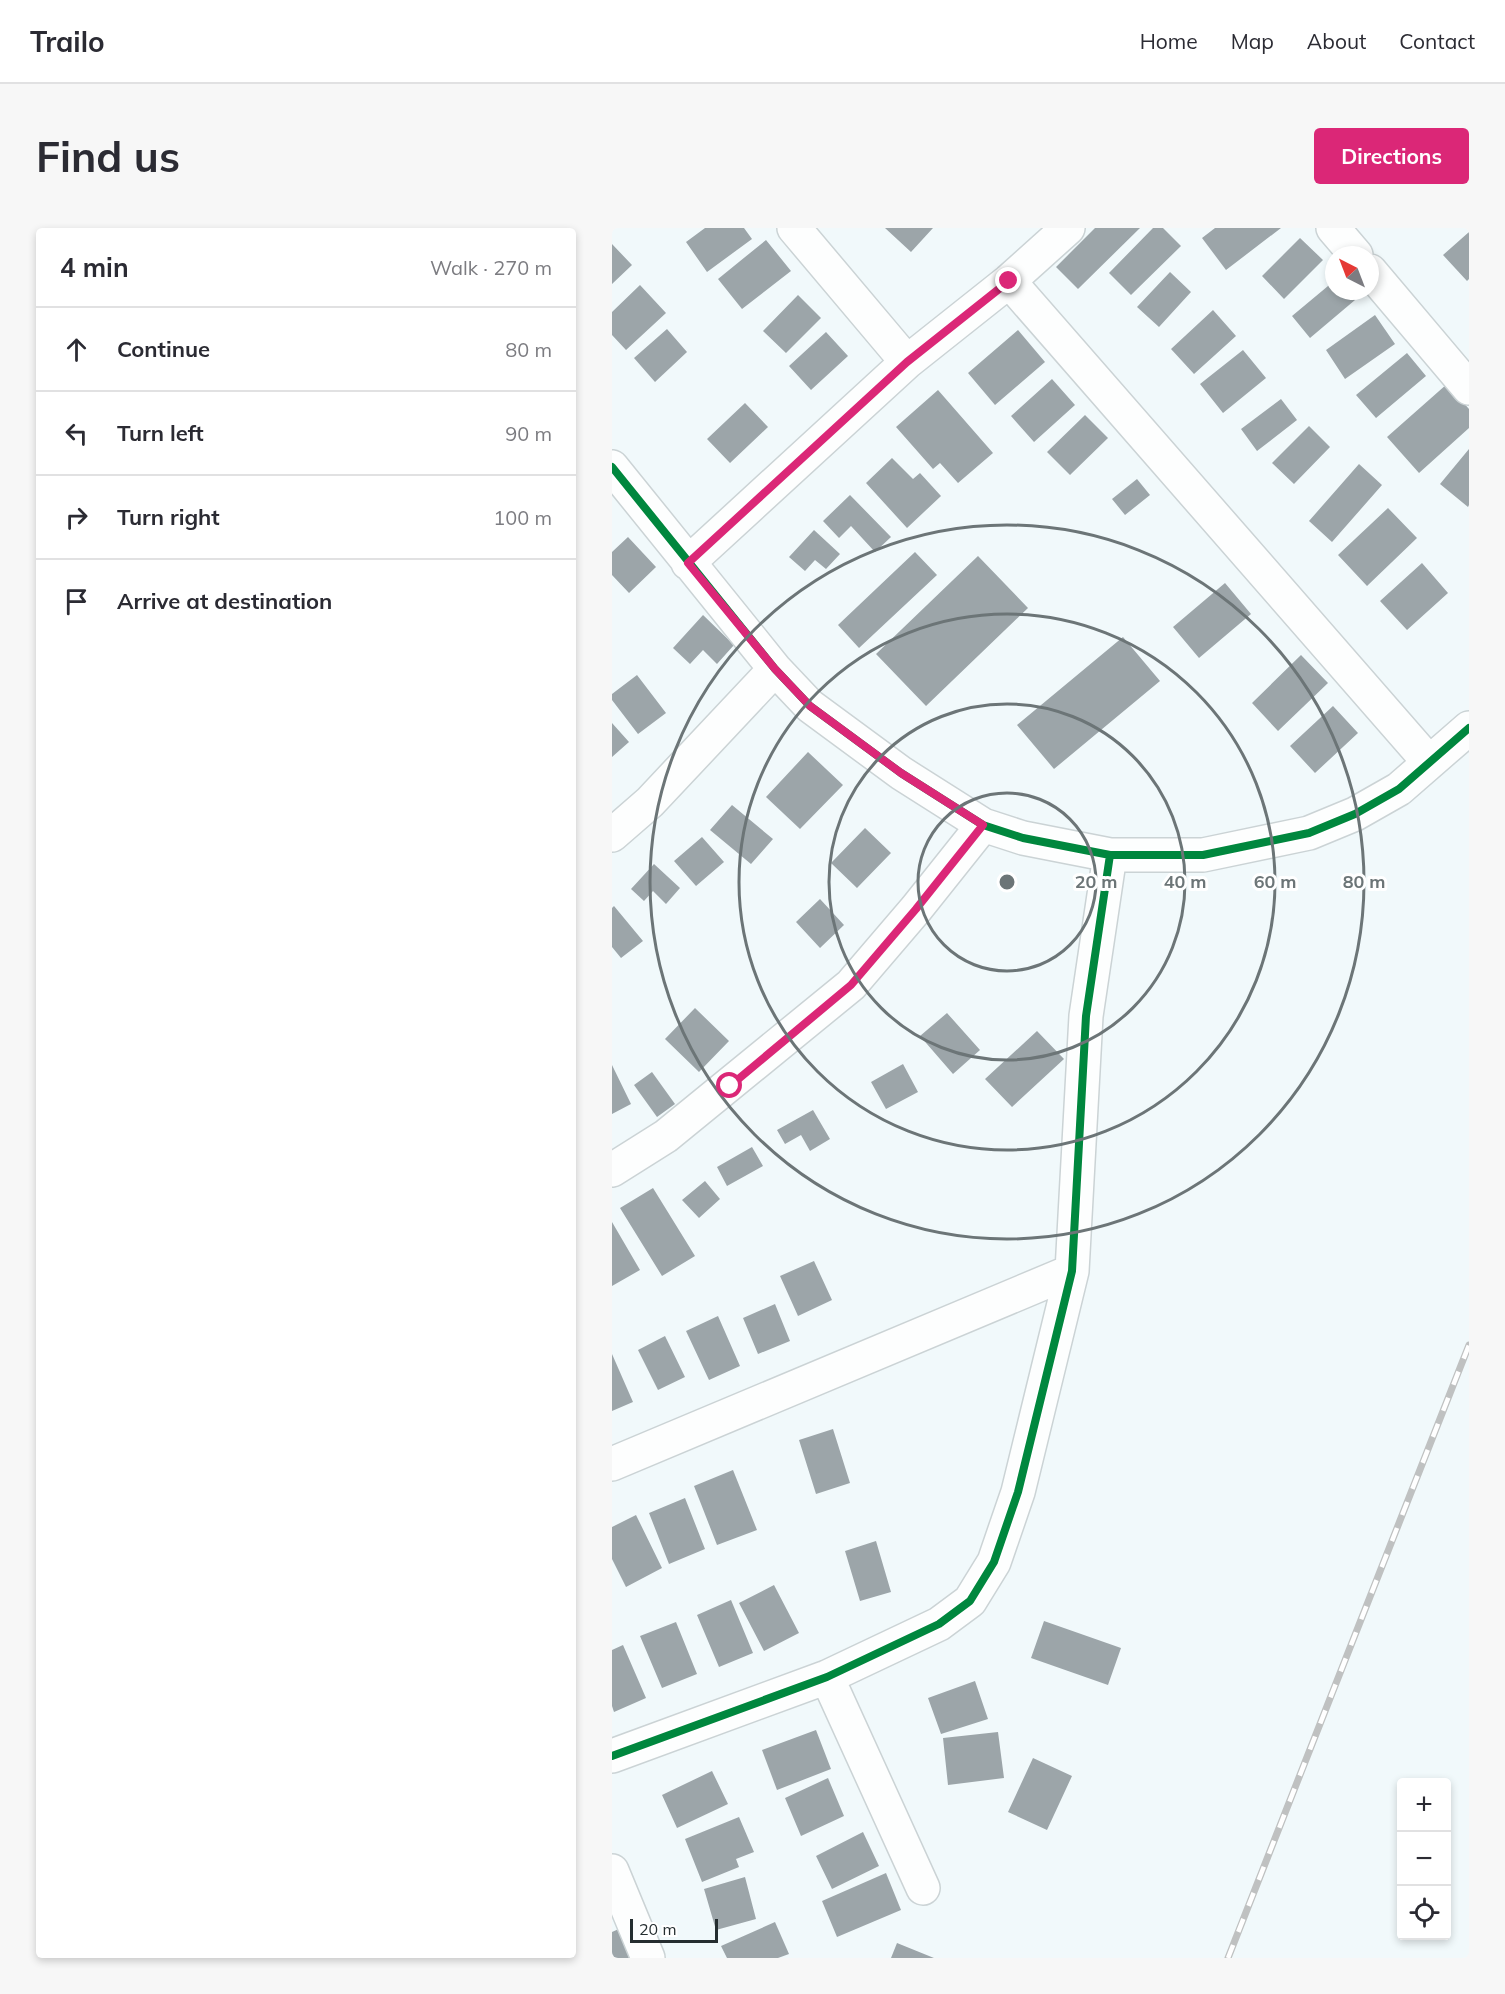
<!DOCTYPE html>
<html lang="en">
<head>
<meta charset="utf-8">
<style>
	:root { --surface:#fff; --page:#f7f7f7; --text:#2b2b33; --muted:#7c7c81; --line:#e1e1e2; --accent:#db2777 }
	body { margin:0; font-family:Mulish,sans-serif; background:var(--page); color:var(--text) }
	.controls { position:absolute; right:18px; bottom:18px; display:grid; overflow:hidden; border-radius:6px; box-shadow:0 3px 9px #0003 }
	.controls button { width:54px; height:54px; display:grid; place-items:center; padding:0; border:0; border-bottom:2px solid var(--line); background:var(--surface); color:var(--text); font:30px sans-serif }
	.compass { position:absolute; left:713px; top:18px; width:54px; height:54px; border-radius:50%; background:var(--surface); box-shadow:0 3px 9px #0003; rotate:318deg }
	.scale { position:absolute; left:18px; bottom:15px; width:88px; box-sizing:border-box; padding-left:6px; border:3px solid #252e30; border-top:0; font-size:16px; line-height:21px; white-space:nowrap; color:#252e30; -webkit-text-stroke:4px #fff; paint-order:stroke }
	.stop { position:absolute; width:18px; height:18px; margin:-14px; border:4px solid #db2777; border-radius:50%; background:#fff }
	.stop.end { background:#db2777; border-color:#fff; box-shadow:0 2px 6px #0008 }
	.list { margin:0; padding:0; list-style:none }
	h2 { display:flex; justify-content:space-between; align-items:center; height:78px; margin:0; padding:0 24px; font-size:26px }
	h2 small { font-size:20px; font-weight:400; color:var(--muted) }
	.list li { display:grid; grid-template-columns:39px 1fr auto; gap:18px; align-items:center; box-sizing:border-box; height:84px; padding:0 24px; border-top:2px solid var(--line) }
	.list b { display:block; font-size:22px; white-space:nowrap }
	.list em { font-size:20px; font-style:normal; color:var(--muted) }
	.icon { flex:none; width:33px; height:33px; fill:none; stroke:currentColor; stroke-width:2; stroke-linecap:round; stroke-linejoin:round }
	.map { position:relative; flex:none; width:857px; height:1730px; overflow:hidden; border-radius:6px }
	header { display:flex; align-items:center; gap:36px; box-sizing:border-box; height:84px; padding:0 30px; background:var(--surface); border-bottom:2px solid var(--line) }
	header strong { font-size:28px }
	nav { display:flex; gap:33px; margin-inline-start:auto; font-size:21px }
	.intro { display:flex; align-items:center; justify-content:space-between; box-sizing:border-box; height:144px; padding:0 36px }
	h1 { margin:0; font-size:42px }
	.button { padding:15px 27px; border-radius:6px; background:var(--accent); color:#fff; font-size:21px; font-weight:700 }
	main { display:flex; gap:36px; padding:0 36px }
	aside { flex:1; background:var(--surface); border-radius:6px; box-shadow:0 3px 9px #0003 }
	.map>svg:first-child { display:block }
</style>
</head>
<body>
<header>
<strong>Trailo</strong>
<nav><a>Home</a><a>Map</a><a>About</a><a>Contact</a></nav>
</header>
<div class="intro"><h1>Find us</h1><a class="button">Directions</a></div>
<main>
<aside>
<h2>4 min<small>Walk · 270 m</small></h2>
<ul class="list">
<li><svg class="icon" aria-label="ahead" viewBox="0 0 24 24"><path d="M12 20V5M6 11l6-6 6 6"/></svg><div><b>Continue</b></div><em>80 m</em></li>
<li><svg class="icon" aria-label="left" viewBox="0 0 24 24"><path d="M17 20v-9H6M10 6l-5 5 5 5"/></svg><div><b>Turn left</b></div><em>90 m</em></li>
<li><svg class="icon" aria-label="right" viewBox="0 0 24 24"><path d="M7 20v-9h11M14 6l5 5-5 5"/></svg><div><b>Turn right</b></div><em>100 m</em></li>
<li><svg class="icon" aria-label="arrive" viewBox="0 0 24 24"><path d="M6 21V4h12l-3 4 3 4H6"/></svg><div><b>Arrive at destination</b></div></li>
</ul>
</aside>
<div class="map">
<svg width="857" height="1730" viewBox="0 0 857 1730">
	<rect width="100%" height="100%" fill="#f1f9fb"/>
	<path fill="#9ca5a9" d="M93,0h39l8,11 -45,33 -21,-30z
		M273,0h48l-22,24z
		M483,0h45l-62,61 -22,-22z
		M541,0h10l18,18 -50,49 -22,-22z
		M603,0h66l-55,42 -24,-32z
		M857,4v47l-2,2 -24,-26z
		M688,10l23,22 -39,39 -22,-23z
		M154,12l25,31 -49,38 -24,-30z
		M0,16l20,21 -20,19z
		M558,44l21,20 -32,35 -22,-20z
		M722,53v10h13l8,9 -45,38 -18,-22z
		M28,57l26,28 -40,37 -14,-15v-23z
		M186,67l23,23 -35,35 -23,-22z
		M601,82l23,26 -42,38 -23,-25z
		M763,87l20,29 -50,35 -19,-29z
		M55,101l20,23 -32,30 -21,-24z
		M406,102l27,32 -50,43 -27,-32z
		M214,104l22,24 -37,34 -22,-24z
		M631,122l23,28 -43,35 -23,-29z
		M795,125l19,23 -50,42 -20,-23z
		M440,151l23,26 -41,37 -23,-26z
		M835,156l22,25v19l-50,45 -32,-36z
		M326,162l55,63 -35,30 -18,-20 -7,6 -37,-42z
		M669,171l16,21 -40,31 -16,-22z
		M133,175l23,24 -38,36 -23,-24z
		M473,187l23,23 -38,37 -23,-23z
		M697,198l21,21 -36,37 -22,-21z
		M857,221v56l-1,2 -28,-23z
		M280,230l21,21 7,-6 21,23 -34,32 -41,-45z
		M747,236l23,21 -50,57 -23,-21z
		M525,251l13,16 -25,20 -13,-16z
		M238,267l41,42 -16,15 -24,-26 -12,12 -16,-17z
		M776,280l29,30 -50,48 -29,-31z
		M202,302l26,24 -14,15 -11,-9 -10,11 -16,-14z
		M16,309l28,30 -27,26 -17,-18v-23z
		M303,324l22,23 -78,73 -21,-23z
		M366,328l50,52 -102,98 -50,-52z
		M810,335l26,30 -41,37 -27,-29z
		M613,355l26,31 -52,44 -26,-31z
		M91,387l31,30 -17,19 -14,-14 -13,14 -17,-16z
		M511,409l37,44 -106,88 -37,-44z
		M689,427l27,28 -50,48 -26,-28z
		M25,447l29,38 -28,21 -26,-34v-6z
		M721,478l25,27 -43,40 -25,-27z
		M0,495l17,19 -17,15z
		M196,524l35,33 -43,44 -34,-32z
		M120,577l41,34 -22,25 -41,-34z
		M253,600l26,25 -34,35 -26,-25z
		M90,609l22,25 -28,24 -22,-25z
		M42,636l26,24 -14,16 -13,-13 -9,10 -13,-12z
		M208,671l24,26 -24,23 -24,-26z
		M2,678l29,35 -22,17 -9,-11v-39z
		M83,780l34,33 -30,31 -34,-33z
		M335,785l33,37 -27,24 -33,-38z
		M425,803l27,28 -52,48 -27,-28z
		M291,836l15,28 -32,17 -15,-27z
		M0,837l19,39 -19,10z
		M40,844l23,32 -18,13 -23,-32z
		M201,882l17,29 -20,12 -9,-16 -16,9 -8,-14z
		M140,919l11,19 -36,20 -10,-19z
		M93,953l15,18 -21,19 -17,-18z
		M41,960l42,68 -33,20 -42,-68z
		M0,994l28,48 -28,16z
		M202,1033l18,39 -34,16 -18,-40z
		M163,1076l15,37 -32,13 -15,-36z
		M106,1088l22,50 -31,14 -23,-49z
		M53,1108l20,41 -27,13 -20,-40z
		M0,1126l21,48 -21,9z
		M221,1201l17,54 -34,11 -17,-54z
		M121,1242l24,60 -40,15 -23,-59z
		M73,1270l20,51 -36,15 -20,-51z
		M24,1287l26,53 -36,19 -14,-28v-32z
		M264,1313l15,51 -31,9 -15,-50z
		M162,1357l25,48 -35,18 -25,-48z
		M119,1372l22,53 -34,14 -22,-52z
		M432,1393l77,27 -13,37 -77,-27z
		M64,1394l21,52 -35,14 -22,-52z
		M11,1417l23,53 -32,14 -2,-6v-56z
		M363,1453l13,38 -47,15 -13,-36z
		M204,1502l15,39 -54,21 -15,-40z
		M386,1504l6,46 -56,7 -5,-47z
		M421,1530l39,18 -25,54 -39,-18z
		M100,1543l16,33 -51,24 -15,-33z
		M216,1550l16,38 -43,20 -16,-38z
		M127,1589l15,35 -18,7 3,8 -37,15 -17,-43z
		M251,1604l16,34 -47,23 -16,-33z
		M274,1645l15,37 -64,27 -15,-36z
		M133,1649l11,42 -40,11 -12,-41z
		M163,1694l14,32 -11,4h-51l-6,-12z
		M9,1700l31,30h-40v-26z
		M285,1715l37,15h-43z"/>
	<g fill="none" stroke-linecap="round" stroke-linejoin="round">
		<defs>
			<path id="minor" d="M182,0l113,134
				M721,0l23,27
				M758,43l99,117
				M397,53l420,481
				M0,239l163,202 35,37 91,67 82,52 40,13 87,17h93l106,-22 46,-19 44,-25 70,-61
				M76,335l219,-201 102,-81 59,-53
				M0,607l38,-33 125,-133
				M0,942l54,-34 185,-151 65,-76 67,-84
				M0,1236l460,-193
				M215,1449l96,211
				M0,1528l215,-79 112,-53 31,-23 24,-39 24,-70 54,-221 14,-255 24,-161
				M0,1643l36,87"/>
		</defs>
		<use href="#minor" stroke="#cbd3d5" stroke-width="36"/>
		<use href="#minor" stroke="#fdfefe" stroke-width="33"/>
		<defs>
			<path id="rail" d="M616,1730l241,-613"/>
		</defs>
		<use href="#rail" stroke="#bfc1c1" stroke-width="7"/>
		<use href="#rail" stroke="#fff" stroke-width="4.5" stroke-dasharray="14" stroke-linecap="butt"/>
		<defs>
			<path id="cycleway" d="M0,239l163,202 35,37 91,67 82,52 40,13 87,17h93l106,-22 46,-19 44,-25 70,-61
				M0,1528l215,-79 112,-53 31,-23 24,-39 24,-70 54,-221 14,-255 24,-161"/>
		</defs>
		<use href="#cycleway" stroke="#fff" stroke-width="11"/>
		<use href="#cycleway" stroke="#00873e" stroke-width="8"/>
	</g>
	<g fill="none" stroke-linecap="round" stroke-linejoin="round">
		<path stroke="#db2777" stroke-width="8" d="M118,858l121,-101 65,-76 67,-84 -82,-52 -91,-67 -35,-37 -87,-106 219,-201 102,-81"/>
	</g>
	<g fill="none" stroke="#6c7577" stroke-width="3">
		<circle cx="395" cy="654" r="89"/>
		<circle cx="395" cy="654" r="178"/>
		<circle cx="395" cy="654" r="268"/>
		<circle cx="395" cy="654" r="357"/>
	</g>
	<circle cx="395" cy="654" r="9" fill="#6c7577" stroke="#fff" stroke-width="3"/>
	<g font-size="18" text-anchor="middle" font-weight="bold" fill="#6c7577" stroke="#fff" stroke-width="6" stroke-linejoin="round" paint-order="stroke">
		<text x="484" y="660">20 m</text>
		<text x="573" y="660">40 m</text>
		<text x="663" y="660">60 m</text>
		<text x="752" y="660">80 m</text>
	</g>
</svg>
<div class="controls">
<button>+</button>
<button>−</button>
<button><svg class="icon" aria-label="locate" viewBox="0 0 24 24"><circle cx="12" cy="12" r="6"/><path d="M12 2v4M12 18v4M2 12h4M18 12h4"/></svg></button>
</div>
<svg class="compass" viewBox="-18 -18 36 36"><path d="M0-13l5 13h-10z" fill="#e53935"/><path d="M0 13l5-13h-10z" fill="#7c7c81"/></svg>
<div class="scale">20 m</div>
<div class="stop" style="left:118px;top:858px"></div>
<div class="stop end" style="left:397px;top:53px"></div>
</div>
</main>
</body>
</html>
